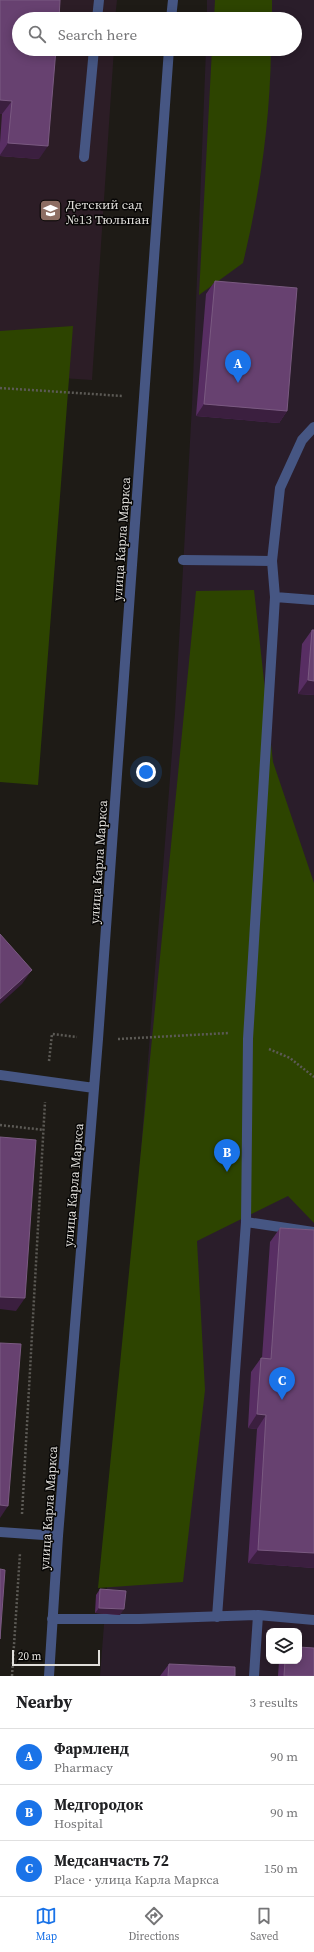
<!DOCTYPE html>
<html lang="en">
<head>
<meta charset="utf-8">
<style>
	:root { --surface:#fff; --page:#f2f2f2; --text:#202124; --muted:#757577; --line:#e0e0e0; --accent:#1a73e8 }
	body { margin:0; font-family:"Source Serif 4",serif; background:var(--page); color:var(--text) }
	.controls { position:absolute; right:12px; bottom:12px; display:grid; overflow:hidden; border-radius:8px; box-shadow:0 2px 10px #0003 }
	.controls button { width:36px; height:36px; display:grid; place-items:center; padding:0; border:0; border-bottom:1px solid var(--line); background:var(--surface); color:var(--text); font:20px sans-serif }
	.scale { position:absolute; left:12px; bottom:10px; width:88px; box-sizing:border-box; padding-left:4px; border:2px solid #e1dfdb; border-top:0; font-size:11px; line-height:14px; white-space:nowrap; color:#e1dfdb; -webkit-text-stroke:3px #070605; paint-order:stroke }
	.you { position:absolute; left:146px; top:772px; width:14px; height:14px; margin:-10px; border:3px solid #fff; border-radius:50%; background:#1a73e8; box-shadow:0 0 0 6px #1a73e833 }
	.badge { display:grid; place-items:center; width:26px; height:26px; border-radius:50%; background:var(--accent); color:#fff; font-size:13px; font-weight:700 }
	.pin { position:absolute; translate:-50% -33px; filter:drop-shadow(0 1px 2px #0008) }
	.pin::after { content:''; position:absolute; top:21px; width:14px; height:12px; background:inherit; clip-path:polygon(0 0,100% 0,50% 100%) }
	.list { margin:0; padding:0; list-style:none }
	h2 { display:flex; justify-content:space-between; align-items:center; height:52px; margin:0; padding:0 16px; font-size:17px }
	h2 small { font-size:13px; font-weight:400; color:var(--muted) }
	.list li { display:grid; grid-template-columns:26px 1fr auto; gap:12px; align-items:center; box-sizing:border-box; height:56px; padding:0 16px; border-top:1px solid var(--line) }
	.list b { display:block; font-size:15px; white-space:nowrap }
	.list p { margin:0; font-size:13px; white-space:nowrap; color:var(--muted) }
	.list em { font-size:13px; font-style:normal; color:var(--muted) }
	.icon { flex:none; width:22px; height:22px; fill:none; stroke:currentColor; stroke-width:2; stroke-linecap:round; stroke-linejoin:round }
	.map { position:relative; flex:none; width:314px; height:1676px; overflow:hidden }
	.search { position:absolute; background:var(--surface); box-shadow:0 2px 10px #0003; left:12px; right:12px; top:12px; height:44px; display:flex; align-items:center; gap:10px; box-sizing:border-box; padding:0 14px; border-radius:22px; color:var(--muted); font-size:15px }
	.sheet { height:220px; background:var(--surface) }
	nav { display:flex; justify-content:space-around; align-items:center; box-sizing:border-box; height:56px; border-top:1px solid var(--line); background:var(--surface); font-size:11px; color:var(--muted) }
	nav a { display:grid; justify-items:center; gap:2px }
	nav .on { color:var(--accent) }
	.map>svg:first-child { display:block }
</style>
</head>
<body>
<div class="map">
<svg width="314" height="1676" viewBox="0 0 314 1676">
	<rect width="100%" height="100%" fill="#1e1b16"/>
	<path fill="#2c1d26" d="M0,0h117l-2,19h-96v30h95l-22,331 -92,-6z"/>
	<path fill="#2a1d2a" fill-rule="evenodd" d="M207,0h107v1676h-214l75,-962 17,-309 14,-356h89v-30h-88zM269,1631h30v30h-30z"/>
	<path fill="#2d4400" d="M215,0h57v19h-58z
		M212,49h59c-1,74 -11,143 -28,214l-44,32z
		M73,326l-35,459 -38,-3v-451z
		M254,590l19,172 41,121v340l-26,-27 -91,45 8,149 -22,192 -85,6 98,-997z"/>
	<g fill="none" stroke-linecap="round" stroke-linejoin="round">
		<path stroke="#5c5a55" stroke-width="2.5" stroke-dasharray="2 2" stroke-linecap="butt" d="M0,388l123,8
			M118,1039l111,-6
			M269,1049l21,9 24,19
			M49,1061l3,-27 25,3
			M0,1125l44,5
			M22,1514l23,-412
			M12,1676l8,-123"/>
		<path stroke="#465683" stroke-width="10" d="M97,19l2,-19
			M171,19l2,-19
			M84,157l10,-108
			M183,560l89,1
			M275,597l39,3
			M0,1075l94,13
			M246,1222l68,10
			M0,1532l58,4
			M217,1617l29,-395 2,-183 27,-442 -3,-36 8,-73 22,-48 12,-13
			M52,1619h87l119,-4 56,5
			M49,1676l9,-140 40,-497 71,-990
			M254,1676l4,-61"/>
	</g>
	<path fill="#582e63" d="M0,0l39,159 -39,-3v-13l2,-29h-2z
		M215,281l72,130 -8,12 -83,-7 10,-122z
		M312,630h2v65l-16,-1 4,-50z
		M280,1228l34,2v338l-66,-5 9,-134 -9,-1 3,-56 10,-14h1l8,-116z
		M100,1589l20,26 -25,-2 1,-18z
		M279,1661h20l15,15h-36z
		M169,1664l66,12h-75z"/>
	<path fill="#3b1f3f" d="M0,100l12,1 -10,13h-2z
		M8,143l40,3 -9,13 -39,-3v-1z
		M204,404l83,7 -8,12 -83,-7z
		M308,680l6,1v14l-16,-1z
		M32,970l-10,14 -22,20v-5z
		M0,1297l25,1 -9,13 -16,-2z
		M257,1414l9,1 -9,14 -9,-1z
		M0,1505l8,1 -8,12z
		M258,1550l56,3v15l-66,-5z
		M99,1608l25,1 -4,6 -25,-2z"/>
	<path fill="#674170" stroke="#7a5a81" d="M0,0h60l-1,19h-40v30h37l-8,97 -40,-3 4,-42 -12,-1z
		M215,281l82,7 -10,123 -83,-7z
		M312,630h2v51l-6,-1z
		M0,934l32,36 -32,29z
		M0,1137l36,3 -11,158 -25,-1z
		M280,1228l34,2v323l-56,-3 8,-135 -9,-1 4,-56 10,1z
		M0,1343l21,1 -13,162 -8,-1z
		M0,1569l5,1 -5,69z
		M100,1589l26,2 -2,18 -25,-1z
		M299,1647l15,1v28h-30l1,-15h14z
		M169,1664l66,3v9h-67z"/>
	<defs>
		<symbol id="school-square" viewBox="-11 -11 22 22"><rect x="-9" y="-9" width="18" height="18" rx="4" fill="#8d6e63" stroke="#070605"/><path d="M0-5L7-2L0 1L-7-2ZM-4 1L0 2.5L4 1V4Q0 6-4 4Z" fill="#fff"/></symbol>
	</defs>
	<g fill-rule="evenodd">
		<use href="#school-square" x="38" y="198" width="25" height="25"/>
	</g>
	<g text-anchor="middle" stroke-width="3" stroke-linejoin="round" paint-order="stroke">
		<g font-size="13" fill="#e1dfdb" stroke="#070605" text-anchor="start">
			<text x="66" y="209">Детский сад<tspan x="66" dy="15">№13 Тюльпан</tspan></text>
		</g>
		<g font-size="13" fill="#e1dfdb" stroke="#070605">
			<text transform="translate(121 539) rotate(-86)" y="5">улица Карла Маркса</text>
			<text transform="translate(98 862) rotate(-86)" y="5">улица Карла Маркса</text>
			<text transform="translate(73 1185) rotate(-85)" y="5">улица Карла Маркса</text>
			<text transform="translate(48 1508) rotate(-86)" y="5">улица Карла Маркса</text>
		</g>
	</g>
</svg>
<div class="controls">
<button><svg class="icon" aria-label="layers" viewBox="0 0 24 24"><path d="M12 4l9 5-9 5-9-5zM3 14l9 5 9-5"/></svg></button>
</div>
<div class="scale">20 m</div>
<div class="you"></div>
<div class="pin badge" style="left:238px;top:383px">A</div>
<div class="pin badge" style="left:227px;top:1172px">B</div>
<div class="pin badge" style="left:282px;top:1400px">C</div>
<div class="search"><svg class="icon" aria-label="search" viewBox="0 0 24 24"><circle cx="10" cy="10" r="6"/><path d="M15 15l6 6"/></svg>Search here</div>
</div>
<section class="sheet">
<h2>Nearby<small>3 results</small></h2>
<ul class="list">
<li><span class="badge">A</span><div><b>Фармленд</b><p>Pharmacy</p></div><em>90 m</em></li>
<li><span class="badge">B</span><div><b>Медгородок</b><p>Hospital</p></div><em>90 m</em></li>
<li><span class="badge">C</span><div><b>Медсанчасть 72</b><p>Place · улица Карла Маркса</p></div><em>150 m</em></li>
</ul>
</section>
<nav>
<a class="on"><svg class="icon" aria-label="map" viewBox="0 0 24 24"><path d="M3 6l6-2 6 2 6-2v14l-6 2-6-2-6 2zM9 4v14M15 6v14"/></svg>Map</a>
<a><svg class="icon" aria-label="directions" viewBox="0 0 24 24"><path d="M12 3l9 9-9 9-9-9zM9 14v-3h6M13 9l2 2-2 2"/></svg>Directions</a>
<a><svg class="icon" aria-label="saved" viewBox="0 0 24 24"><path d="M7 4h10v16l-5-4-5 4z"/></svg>Saved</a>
</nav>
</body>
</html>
